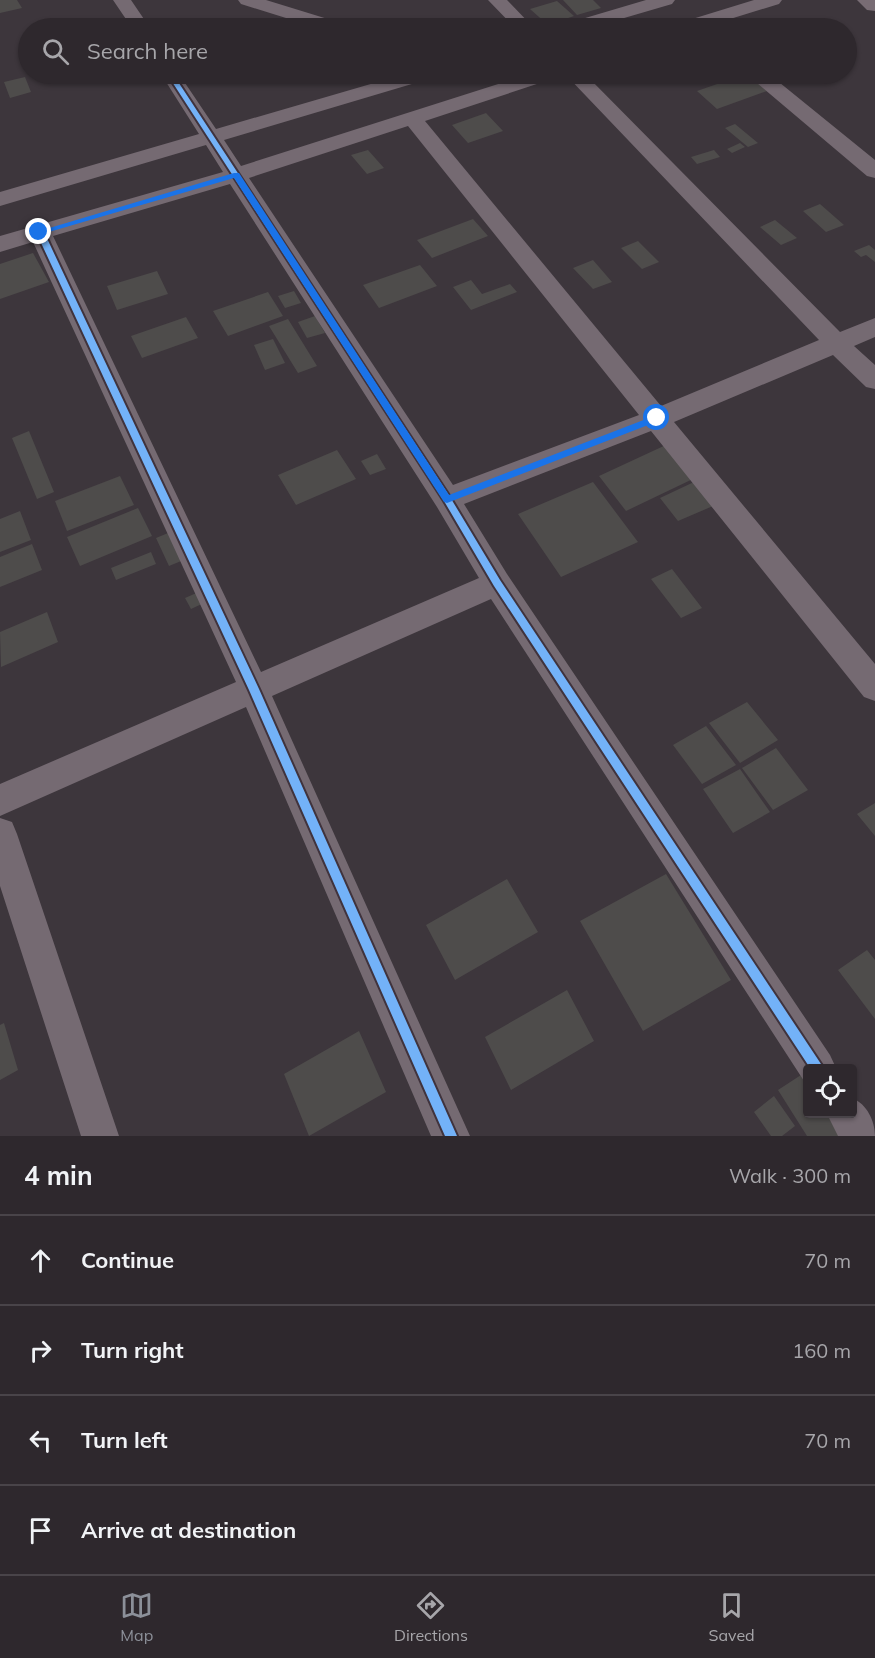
<!DOCTYPE html>
<html lang="en">
<head>
<meta charset="utf-8">
<style>
	:root { --surface:#2e282d; --page:#363035; --text:#f1f3f6; --muted:#a7a6aa; --line:#494449; --accent:#8c9099 }
	body { margin:0; font-family:Mulish,sans-serif; background:var(--page); color:var(--text) }
	.controls { position:absolute; right:18px; bottom:18px; display:grid; overflow:hidden; border-radius:6px; box-shadow:0 2px 4px #0004 }
	.controls button { width:54px; height:54px; display:grid; place-items:center; padding:0; border:0; border-bottom:2px solid var(--line); background:var(--surface); color:var(--text); font:30px sans-serif }
	.stop { position:absolute; width:18px; height:18px; margin:-14px; border:4px solid #1a73e8; border-radius:50%; background:#fff }
	.stop.end { background:#1a73e8; border-color:#fff; box-shadow:0 2px 6px #0008 }
	.list { margin:0; padding:0; list-style:none }
	h2 { display:flex; justify-content:space-between; align-items:center; height:78px; margin:0; padding:0 24px; font-size:26px }
	h2 small { font-size:20px; font-weight:400; color:var(--muted) }
	.list li { display:grid; grid-template-columns:39px 1fr auto; gap:18px; align-items:center; box-sizing:border-box; height:90px; padding:0 24px; border-top:2px solid var(--line) }
	.list b { display:block; font-size:22px; white-space:nowrap }
	.list em { font-size:20px; font-style:normal; color:var(--muted) }
	.icon { flex:none; width:33px; height:33px; fill:none; stroke:currentColor; stroke-width:2; stroke-linecap:round; stroke-linejoin:round }
	.map { position:relative; flex:none; width:875px; height:1136px; overflow:hidden }
	.search { position:absolute; background:var(--surface); box-shadow:0 2px 4px #0004; left:18px; right:18px; top:18px; height:66px; display:flex; align-items:center; gap:15px; box-sizing:border-box; padding:0 21px; border-radius:33px; color:var(--muted); font-size:22px }
	.sheet { height:438px; background:var(--surface) }
	nav { display:flex; justify-content:space-around; align-items:center; box-sizing:border-box; height:84px; border-top:2px solid var(--line); background:var(--surface); font-size:16px; color:var(--muted) }
	nav a { display:grid; justify-items:center; gap:3px }
	nav .on { color:var(--accent) }
	.map>svg:first-child { display:block }
</style>
</head>
<body>
<div class="map">
<svg width="875" height="1136" viewBox="0 0 875 1136">
	<rect width="100%" height="100%" fill="#3d363c"/>
	<path fill="#4e4c4b" d="M0,0h17l5,8 -22,5z
		M563,0h30l8,8 -24,7z
		M557,1l17,15 -26,9 -18,-16z
		M746,74l21,17 -50,18 -20,-18z
		M25,77l6,15 -21,6 -6,-16z
		M486,113l17,18 -35,12 -16,-18z
		M735,124l23,19 -10,4 -23,-19z
		M740,143l5,4 -13,6 -5,-4z
		M368,150l16,18 -17,6 -16,-19z
		M714,150l6,7 -23,7 -6,-7z
		M820,204l24,21 -18,7 -23,-21z
		M473,219l15,17 -56,22 -15,-18z
		M775,220l22,18 -16,7 -21,-18z
		M638,241l21,21 -17,7 -21,-21z
		M869,245l6,5v12l-9,-7 -5,2 -7,-6z
		M33,253l16,29 -49,17v-35z
		M593,260l19,22 -19,7 -20,-21z
		M420,265l17,21 -58,22 -16,-23z
		M157,271l11,23 -51,16 -10,-24z
		M471,280l11,14 28,-10 7,8 -46,18 -18,-23z
		M294,291l7,12 -16,5 -7,-12z
		M268,292l15,24 -55,20 -15,-25z
		M315,316l10,17 -18,5 -9,-16z
		M186,317l12,21 -56,20 -11,-22z
		M288,319l29,47 -19,7 -29,-47z
		M273,339l12,24 -20,7 -11,-25z
		M29,431l25,61 -17,7 -25,-61z
		M668,444l29,33 -71,34 -27,-35z
		M337,450l19,29 -60,26 -18,-30z
		M377,454l9,15 -16,6 -9,-14z
		M120,476l14,29 -67,26 -12,-30z
		M593,482l45,60 -77,35 -43,-63z
		M694,482l19,24 -35,15 -18,-23z
		M138,508l14,28 -72,30 -13,-29z
		M20,511l11,29 -31,12v-33z
		M173,531l13,28 -17,7 -13,-28z
		M32,544l10,26 -42,17v-30z
		M151,552l5,12 -40,16 -5,-12z
		M672,569l30,39 -21,10 -30,-39z
		M201,591l5,11 -15,7 -6,-11z
		M47,612l11,30 -57,25 -1,-35z
		M747,702l31,38 -38,23 -31,-40z
		M706,726l30,39 -34,19 -29,-39z
		M776,748l32,42 -35,20 -31,-42z
		M740,769l30,43 -37,21 -30,-44z
		M875,803v33l-18,-22z
		M666,874l65,106 -88,51 -63,-110z
		M507,879l31,53 -83,48 -29,-55z
		M867,950l8,10v59l-37,-49z
		M567,990l27,51 -83,49 -26,-53z
		M4,1023l14,47 -18,10v-55z
		M359,1031l27,61 -77,44 -25,-62z
		M801,1075l7,9v30h19l15,22h-35l-29,-46z
		M774,1096l21,30 -13,10h-11l-17,-24z"/>
	<g fill="none" stroke-linecap="round" stroke-linejoin="round">
		<path fill="#756a72" fill-rule="evenodd" d="M113,0h18l19,28h-18z
			M238,0h28l65,20 5,8h-18l-77,-24z
			M488,0h19l27,28h-19z
			M646,0h29l-3,4 -82,24h-27l2,-4z
			M754,0h28l-3,4 -78,24h-27l2,-4z
			M161,74h18l37,55 189,-55h30l-3,4 -208,62 17,26 289,-92h27l-2,4 -130,43 236,285 158,-66 -254,-266h20l255,258 35,-14v19l-21,9 21,19v24l-9,-2 -33,-32 -159,67 201,242v37l-11,-4 -213,-266 -187,73 43,70 323,481 6,13h-28v15l-4,-2 -313,-482 -219,97 198,440h-39l-185,-429 -246,109v-32l236,-102 -203,-440 -33,10v-16l223,-64 -17,-27 -206,61v-14l199,-58zM408,126l231,289 -186,70 -204,-307zM230,184l207,323 42,71 -218,94 -208,-436z
			M749,74h20l106,86v18l-8,-2 -116,-98z
			M0,818l12,4 5,12 102,302h-38l-81,-250z
			M852,1098c15,6 23,23 23,38h-37l-11,-22h25z"/>
		<path fill="#786c74" fill-rule="evenodd" d="M857,0h18v11l-8,-1z"/>
		<defs>
			<path id="cycleway" d="M167,74h6l277,423 50,83 321,484 2,4h-13l-316,-482 -50,-85z
				M37,230h3l4,2 215,457 198,447h-12l-196,-446 -213,-458z"/>
		</defs>
		<use href="#cycleway" stroke="#40333d" stroke-width="4"/>
		<use href="#cycleway" fill="#73b2f8" fill-rule="evenodd"/>
	</g>
	<path fill="#1a73e8" d="M234,173h5l210,322 205,-79h7v4l-214,83 -3,-1 -210,-324 -192,56 -6,-2z"/>
</svg>
<div class="controls">
<button><svg class="icon" aria-label="locate" viewBox="0 0 24 24"><circle cx="12" cy="12" r="6"/><path d="M12 2v4M12 18v4M2 12h4M18 12h4"/></svg></button>
</div>
<div class="stop" style="left:657px;top:418px"></div>
<div class="stop end" style="left:39px;top:232px"></div>
<div class="search"><svg class="icon" aria-label="search" viewBox="0 0 24 24"><circle cx="10" cy="10" r="6"/><path d="M15 15l6 6"/></svg>Search here</div>
</div>
<section class="sheet">
<h2>4 min<small>Walk · 300 m</small></h2>
<ul class="list">
<li><svg class="icon" aria-label="ahead" viewBox="0 0 24 24"><path d="M12 20V5M6 11l6-6 6 6"/></svg><div><b>Continue</b></div><em>70 m</em></li>
<li><svg class="icon" aria-label="right" viewBox="0 0 24 24"><path d="M7 20v-9h11M14 6l5 5-5 5"/></svg><div><b>Turn right</b></div><em>160 m</em></li>
<li><svg class="icon" aria-label="left" viewBox="0 0 24 24"><path d="M17 20v-9H6M10 6l-5 5 5 5"/></svg><div><b>Turn left</b></div><em>70 m</em></li>
<li><svg class="icon" aria-label="arrive" viewBox="0 0 24 24"><path d="M6 21V4h12l-3 4 3 4H6"/></svg><div><b>Arrive at destination</b></div></li>
</ul>
</section>
<nav>
<a class="on"><svg class="icon" aria-label="map" viewBox="0 0 24 24"><path d="M3 6l6-2 6 2 6-2v14l-6 2-6-2-6 2zM9 4v14M15 6v14"/></svg>Map</a>
<a><svg class="icon" aria-label="directions" viewBox="0 0 24 24"><path d="M12 3l9 9-9 9-9-9zM9 14v-3h6M13 9l2 2-2 2"/></svg>Directions</a>
<a><svg class="icon" aria-label="saved" viewBox="0 0 24 24"><path d="M7 4h10v16l-5-4-5 4z"/></svg>Saved</a>
</nav>
</body>
</html>
